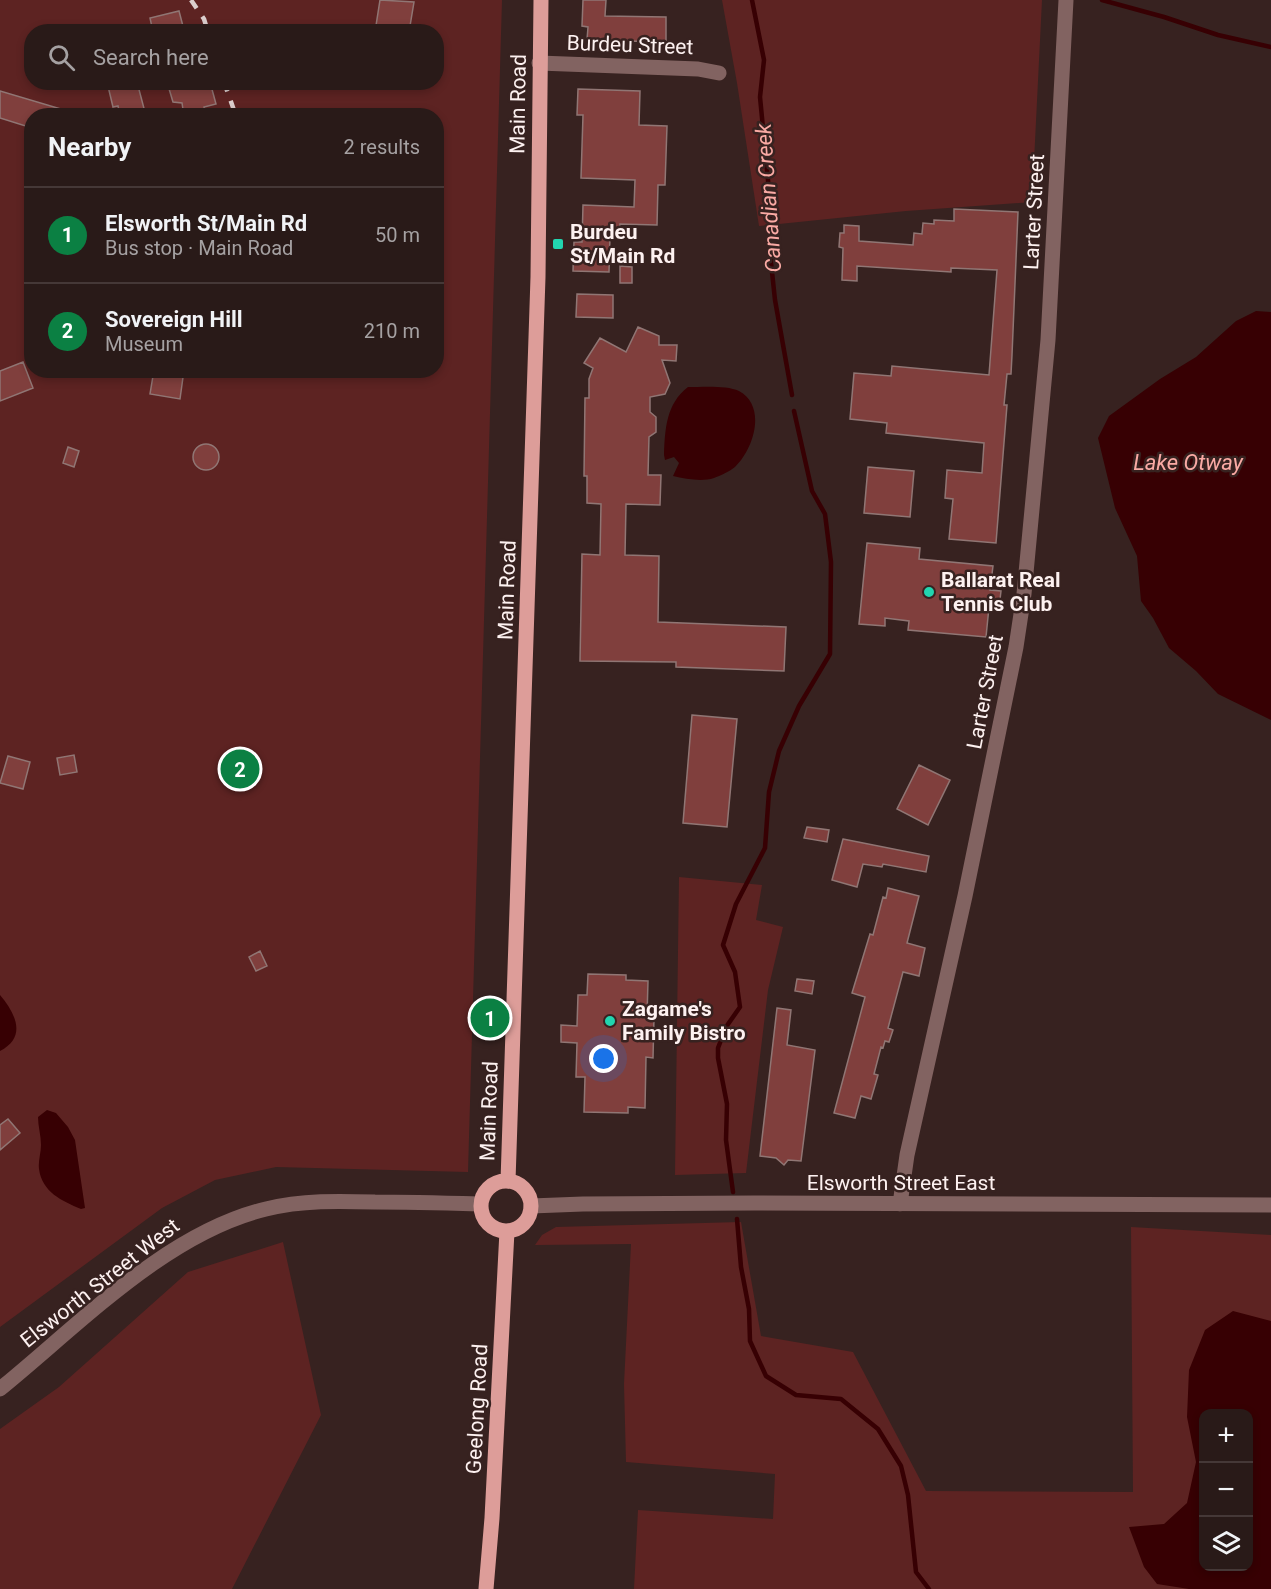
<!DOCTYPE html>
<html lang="en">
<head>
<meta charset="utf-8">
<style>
	:root { --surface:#291a18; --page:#352725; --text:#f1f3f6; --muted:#a5a1a2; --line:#453837; --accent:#0b8043 }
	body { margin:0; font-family:Roboto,sans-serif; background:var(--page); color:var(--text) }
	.controls { position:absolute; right:18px; bottom:18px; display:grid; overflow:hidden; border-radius:12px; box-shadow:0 3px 9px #0003 }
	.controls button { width:54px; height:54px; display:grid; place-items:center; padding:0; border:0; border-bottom:2px solid var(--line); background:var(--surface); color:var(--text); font:30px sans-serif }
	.you { position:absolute; left:604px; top:1059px; width:21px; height:21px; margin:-15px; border:4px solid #fff; border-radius:50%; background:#1a73e8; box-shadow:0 0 0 9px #1a73e833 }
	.badge { display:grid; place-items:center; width:39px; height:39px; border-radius:50%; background:var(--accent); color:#fff; font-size:20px; font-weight:700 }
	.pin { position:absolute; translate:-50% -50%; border:3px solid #fff; box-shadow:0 2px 6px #0006 }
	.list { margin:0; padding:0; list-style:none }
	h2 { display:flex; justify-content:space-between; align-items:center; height:78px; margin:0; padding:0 24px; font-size:26px }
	h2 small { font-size:20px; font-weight:400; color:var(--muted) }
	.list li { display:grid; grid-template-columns:39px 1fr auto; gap:18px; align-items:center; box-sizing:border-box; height:96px; padding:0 24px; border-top:2px solid var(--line) }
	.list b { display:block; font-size:22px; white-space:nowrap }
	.list p { margin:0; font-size:20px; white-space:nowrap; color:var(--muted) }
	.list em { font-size:20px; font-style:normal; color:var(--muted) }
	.icon { flex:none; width:33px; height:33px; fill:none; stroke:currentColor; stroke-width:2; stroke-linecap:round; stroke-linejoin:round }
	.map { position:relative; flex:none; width:1271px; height:1589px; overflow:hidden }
	.search { position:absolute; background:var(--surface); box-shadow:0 3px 9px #0003; left:24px; top:24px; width:420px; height:66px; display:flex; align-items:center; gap:15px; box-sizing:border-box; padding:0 21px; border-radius:24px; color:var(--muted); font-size:22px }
	.panel { position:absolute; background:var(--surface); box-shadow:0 3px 9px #0003; left:24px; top:108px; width:420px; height:270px; border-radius:24px }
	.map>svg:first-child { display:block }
</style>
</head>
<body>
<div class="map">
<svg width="1271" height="1589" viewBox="0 0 1271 1589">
	<rect width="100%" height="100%" fill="#372220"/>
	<path fill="#5d2322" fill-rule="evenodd" d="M0,0h502l-34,1172 -192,-5 -61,13 -53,28 -162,119zM32,32h404v50h-404zM32,116h404v254h-404z
		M722,0h320l-10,202 -126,9 -147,15 -22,-143z
		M679,877l83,8 -6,35 27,7 -15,63 -22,183 -71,2z
		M741,1222l20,114 92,16 73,139 207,1 -2,-265 140,8v354h-637l4,-79 135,9 2,-45 -149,-12 -2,-78 7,-140 -96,1 7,-10 14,-8zM1204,1414h44v152h-44z
		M283,1242l38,173 -89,174h-232v-160l59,-42 129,-115z"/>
	<path fill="#370003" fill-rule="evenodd" d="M1256,311l15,1v408l-53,-26 -22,-23 -27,-23 -16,-30 -12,-17 -4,-45 -22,-48 -17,-70 11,-22 51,-37 36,-22 40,-36z
		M688,387c14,0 39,-2 51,4 28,15 15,58 -4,76 -5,4 -15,9 -21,11 -12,4 -28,1 -41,-2l6,-13 -5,-6 -9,3 -1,-5c1,-26 2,-51 24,-68z
		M0,995c16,19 27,42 0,56z
		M47,1110l9,3 12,14 7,13 10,68 -4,1c-19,-8 -39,-17 -42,-40 -1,-8 2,-16 2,-24 0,-9 -3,-19 -3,-28z
		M1233,1311l38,10v268h-82l-32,-5 -13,-17 -15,-40 35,-3 23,-21 9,-41 -9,-45 2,-47 16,-40zM1204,1414h44v152h-44z"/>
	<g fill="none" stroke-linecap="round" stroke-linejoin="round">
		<path stroke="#370003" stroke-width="4.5" d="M752,0l12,60 -4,37 10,104v52l5,47 17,95
			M1102,0l62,17 54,18 53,12
			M733,1192l-7,-52 1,-36 -9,-46v-10l8,-21 14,-20 -5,-35 -12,-27 13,-41 29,-56 4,-56 10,-41 20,-45 31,-52 1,-92 -6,-48 -13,-23 -18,-80
			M737,1219l4,48 8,42 1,32 16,35 30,19 45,4 37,30 23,37 7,29 8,77 13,17"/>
	</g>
	<path fill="#803f3d" stroke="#907674" stroke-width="1.5" d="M380,0l34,2 -5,30h-34z
		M583,0h23l-1,16 61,1v25l-79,-2 1,-13 -6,-1z
		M179,11l5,19 -31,2 -3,-14z
		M107,82h30l9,34h-26l-2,-10 -5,1z
		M167,82h43l6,22 -12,3 2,9h-22l-2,-13 -9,-1z
		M578,89l62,2 -1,34 28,1 -2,59h-7l-1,40 -37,-1 -1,12h-9l-1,36 -36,-1 1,-29h8l1,-37 51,2 1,-27 -54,-2 2,-63h-6z
		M0,91l71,21 -1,4h-38v12l-32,-10z
		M954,209l64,3 -6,143 -1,19h-4l-3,31h3l-11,138 -47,-4 4,-40 -8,-1 2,-28 35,3 2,-30 -98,-10 1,-10 -37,-4 4,-46 37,3 1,-10 97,9 8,-105 -46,-2v4l-94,-6v15l-15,-1 1,-32 -4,-1 1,-14h4v-8l15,1v15l54,4 1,-12 8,1 1,-11 11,1v-4l20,1z
		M620,266l12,1v16h-12z
		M577,294l36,1v23l-37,-1z
		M638,327l21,9v9h18l-1,16 -14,-1 8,23 -5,11 -15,3v15l6,5v15l-7,5 -1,38h13l-1,30 -34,-1 -1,51 34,1 -1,66 128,5 -2,44 -108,-4v-5l-96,-1 2,-107 18,1 1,-51 -14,-1v-27h-3l1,-78h4v-19l4,-11 -9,-5 16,-25 26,14z
		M23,362l10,26 -33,13v-30z
		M154,370h30l-4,29 -30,-5z
		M193 457a13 13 0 1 1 26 0a13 13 0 1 1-26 0Z
		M68,447l11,4 -5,16 -11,-4z
		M868,467l46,4 -4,46 -46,-4z
		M867,543l53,5 -1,11 74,7 -3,24 11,1 -2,17 -10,-1 -3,30 -78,-7 1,-9 -24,-3v8l-26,-2z
		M692,715l45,4 -10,108 -44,-4z
		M74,755l3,17 -17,3 -3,-17z
		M8,756l22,6 -7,27 -23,-6z
		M919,765l31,15 -22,45 -31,-16z
		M807,827l22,3 -2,12 -23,-4z
		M843,839l86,17 -3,16 -43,-8 -1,3 -19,-3 -6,23 -25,-7z
		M888,888l31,8 -12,47 18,5 -6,28 -16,-4 -15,56 5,2 -4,12 -4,-1 -2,7 -2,-1 -7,27 4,1 -7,24 -10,-3 -6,22 -21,-5 31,-116 -13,-4 18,-59 3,1 10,-38 3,1z
		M260,951l7,15 -11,5 -7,-14z
		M588,974l38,1v5l22,1 -1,36h7l-1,41 -7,-1 -1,51 -17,-1v6l-44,-1 1,-35h-9l1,-34 -16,-1v-17l16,1 1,-31h9z
		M797,979l17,2 -2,13 -17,-3z
		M777,1008l14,2 -4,35 28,5 -14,111 -13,-1 -4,5 -8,-7 -16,-2z
		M8,1119l12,14 -20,17v-25z"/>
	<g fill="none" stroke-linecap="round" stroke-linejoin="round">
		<path stroke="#826361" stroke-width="15" d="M539,63l159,6 21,4
			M900,1204l7,-49 58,-259 51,-249 8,-53 24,-254 18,-340
			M531,1206l52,-2 171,-1 517,2
			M0,1389c79,-64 166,-156 266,-180 36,-9 73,-8 109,-7 35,0 70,1 105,2"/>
		<path stroke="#dd9d99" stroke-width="15" d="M481 1206a25 25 0 1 1 50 0a25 25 0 1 1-50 0Z
			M508,1181l30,-904 3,-277
			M486,1589l6,-71 15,-287"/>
		<path stroke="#dbcecd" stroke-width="4.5" stroke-dasharray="10 10" stroke-linecap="butt" d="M191,0l13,19 4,13
			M224,82l12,34"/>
	</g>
	<g fill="#22d5af" stroke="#372220" stroke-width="2">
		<rect x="552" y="238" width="12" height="12" rx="3"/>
		<circle cx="929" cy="592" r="6"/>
		<circle cx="610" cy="1021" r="6"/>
	</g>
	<g text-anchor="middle" stroke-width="5" stroke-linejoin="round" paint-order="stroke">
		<g font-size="21" fill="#fdf1f0" stroke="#372220">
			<text transform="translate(630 45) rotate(2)" y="7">Burdeu Street</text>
			<text transform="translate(518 104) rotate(-89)" y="7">Main Road</text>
			<text transform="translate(1034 212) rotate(-87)" y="7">Larter Street</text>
			<text transform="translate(507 590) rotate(-88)" y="7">Main Road</text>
			<text transform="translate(985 692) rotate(-79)" y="7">Larter Street</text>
			<text transform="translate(489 1111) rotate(-88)" y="7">Main Road</text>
			<text x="901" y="1190">Elsworth Street East</text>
			<text transform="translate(100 1283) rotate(-38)" y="7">Elsworth Street West</text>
			<text transform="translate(477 1409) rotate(-87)" y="7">Geelong Road</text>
		</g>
		<g font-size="21" font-weight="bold" fill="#fdf1f0" stroke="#372220" text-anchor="start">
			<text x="570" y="239">Burdeu<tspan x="570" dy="24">St/Main Rd</tspan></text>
			<text x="941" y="587">Ballarat Real<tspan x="941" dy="24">Tennis Club</tspan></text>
			<text x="622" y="1016">Zagame's<tspan x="622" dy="24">Family Bistro</tspan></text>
		</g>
		<g font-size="22" font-style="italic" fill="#faaaa4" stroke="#372220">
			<text transform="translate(768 198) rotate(-94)" y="8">Canadian Creek</text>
			<text x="1188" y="470">Lake Otway</text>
		</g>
	</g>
</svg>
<div class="controls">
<button>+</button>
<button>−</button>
<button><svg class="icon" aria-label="layers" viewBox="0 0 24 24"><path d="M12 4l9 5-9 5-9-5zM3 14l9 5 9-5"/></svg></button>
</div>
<div class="you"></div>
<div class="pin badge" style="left:490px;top:1018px">1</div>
<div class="pin badge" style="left:240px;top:769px">2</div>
<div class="search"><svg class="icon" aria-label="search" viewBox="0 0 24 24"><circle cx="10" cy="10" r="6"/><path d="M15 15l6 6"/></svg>Search here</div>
<section class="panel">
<h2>Nearby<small>2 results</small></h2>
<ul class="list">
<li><span class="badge">1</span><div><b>Elsworth St/Main Rd</b><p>Bus stop · Main Road</p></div><em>50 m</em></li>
<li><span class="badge">2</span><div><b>Sovereign Hill</b><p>Museum</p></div><em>210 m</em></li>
</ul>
</section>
</div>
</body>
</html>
